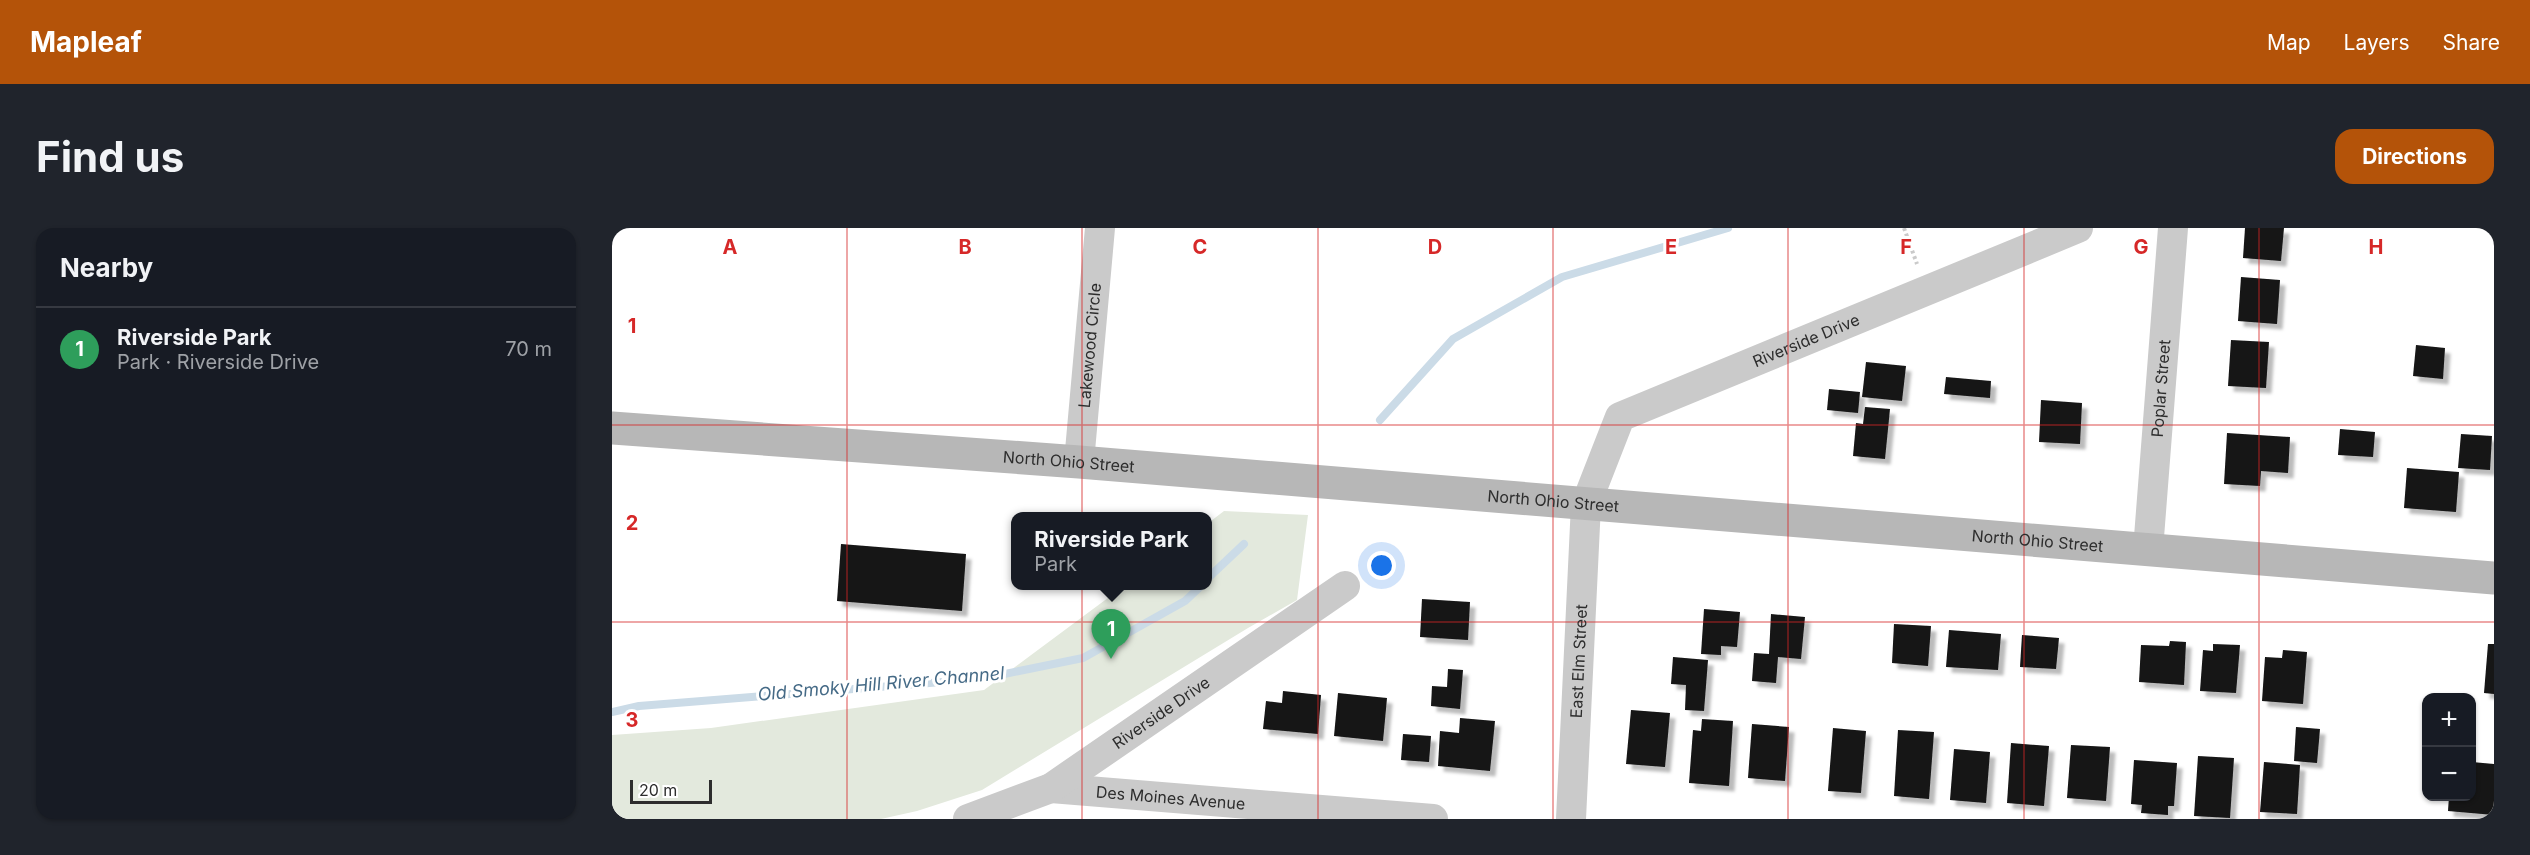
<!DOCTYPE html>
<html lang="en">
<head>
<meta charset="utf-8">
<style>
	:root { --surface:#171b24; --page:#20242c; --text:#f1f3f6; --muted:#9ea1a6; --line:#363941; --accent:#b45309 }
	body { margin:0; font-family:Inter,sans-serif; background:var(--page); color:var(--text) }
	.controls { position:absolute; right:18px; bottom:18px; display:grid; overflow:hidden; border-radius:12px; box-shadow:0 2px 4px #0004 }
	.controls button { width:54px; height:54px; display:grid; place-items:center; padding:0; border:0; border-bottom:2px solid var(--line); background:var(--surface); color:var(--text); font:30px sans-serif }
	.scale { position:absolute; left:18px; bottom:15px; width:82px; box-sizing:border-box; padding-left:6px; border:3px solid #2d2d2d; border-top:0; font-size:16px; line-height:21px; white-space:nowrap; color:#2d2d2d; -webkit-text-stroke:4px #fff; paint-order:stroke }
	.you { position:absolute; left:770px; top:338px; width:21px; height:21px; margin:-15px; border:4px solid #fff; border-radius:50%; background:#1a73e8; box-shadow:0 0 0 9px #1a73e833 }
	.badge { display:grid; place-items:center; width:39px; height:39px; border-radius:50%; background:var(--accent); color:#fff; font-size:20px; font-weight:700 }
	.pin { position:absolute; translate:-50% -50px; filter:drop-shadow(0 2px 3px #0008) }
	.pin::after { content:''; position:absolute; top:32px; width:21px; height:18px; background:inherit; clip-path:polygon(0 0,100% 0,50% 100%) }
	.popup { position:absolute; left:399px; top:284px; width:201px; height:78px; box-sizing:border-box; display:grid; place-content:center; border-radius:12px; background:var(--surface); filter:drop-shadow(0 2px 4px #0005); font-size:20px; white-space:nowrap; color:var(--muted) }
	.popup b { font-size:22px; color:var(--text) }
	.popup::after { content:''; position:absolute; left:50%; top:100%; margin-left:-12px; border:12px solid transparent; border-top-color:var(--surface) }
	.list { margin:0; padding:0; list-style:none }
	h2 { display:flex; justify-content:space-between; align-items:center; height:78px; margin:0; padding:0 24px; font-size:26px }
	h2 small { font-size:20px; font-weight:400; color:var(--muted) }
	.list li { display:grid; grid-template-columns:39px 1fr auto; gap:18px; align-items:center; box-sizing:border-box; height:84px; padding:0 24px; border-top:2px solid var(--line) }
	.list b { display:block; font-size:22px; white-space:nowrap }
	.list p { margin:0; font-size:20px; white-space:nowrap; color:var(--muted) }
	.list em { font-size:20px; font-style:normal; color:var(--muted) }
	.map { position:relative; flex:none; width:1882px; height:591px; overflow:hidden; border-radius:18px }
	header { display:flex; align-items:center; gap:36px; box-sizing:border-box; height:84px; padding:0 30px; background:var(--accent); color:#fff }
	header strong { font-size:28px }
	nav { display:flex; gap:33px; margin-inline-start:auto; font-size:21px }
	.intro { display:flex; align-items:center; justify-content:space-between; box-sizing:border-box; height:144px; padding:0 36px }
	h1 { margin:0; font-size:42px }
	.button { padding:15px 27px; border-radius:18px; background:var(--accent); color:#fff; font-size:21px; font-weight:700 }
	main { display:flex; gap:36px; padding:0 36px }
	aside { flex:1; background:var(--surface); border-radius:18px; box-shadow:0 2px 4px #0004 }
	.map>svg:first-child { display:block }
</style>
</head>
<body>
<header>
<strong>Mapleaf</strong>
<nav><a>Map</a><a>Layers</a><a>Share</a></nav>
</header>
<div class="intro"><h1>Find us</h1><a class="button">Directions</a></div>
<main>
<aside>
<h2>Nearby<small></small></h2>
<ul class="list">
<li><span class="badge" style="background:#2e9e5b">1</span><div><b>Riverside Park</b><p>Park · Riverside Drive</p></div><em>70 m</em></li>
</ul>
</aside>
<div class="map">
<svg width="1882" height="591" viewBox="0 0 1882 591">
	<defs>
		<filter id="shadow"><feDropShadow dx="5.5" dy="5.5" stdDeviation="1.5" flood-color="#0004"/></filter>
	</defs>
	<rect width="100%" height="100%" fill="#fff"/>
	<path fill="#e3e9dd" d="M612,283l84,4 -11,85 -49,28 -266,162 -65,21 -36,8h-269v-84l99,-7 273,-38 140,-104h83v-62z"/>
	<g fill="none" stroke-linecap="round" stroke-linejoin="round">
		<path stroke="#cbdbe7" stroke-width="8" d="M768,192l73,-81 109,-62 166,-49
			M595,351l37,-35
			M0,484l27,-6 341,-27 103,-21 102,-57 16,-15"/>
	</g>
	<path fill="#141414" filter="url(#shadow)" d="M1633,0h39l-3,33 -38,-3z
		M1629,49l39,3 -3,44 -39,-3z
		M1619,112l38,2 -3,46 -38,-2z
		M1804,117l29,3 -2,31 -30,-3z
		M1254,134l40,4 -4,35 -40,-4z
		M1334,149l45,4 -1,17 -46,-4z
		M1217,161l31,3 -2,21 -31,-3z
		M1429,172l41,3 -2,41 -41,-2z
		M1253,179l25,2 -5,50 -32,-3 3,-33 7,1z
		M1728,201l35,3 -2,25 -35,-2z
		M1615,205l63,4 -2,36 -27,-2 -1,15 -36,-2z
		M1849,206l31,2 -2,34 -32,-2z
		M1795,240l52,4 -3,40 -52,-4z
		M229,316l125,10 -4,57 -125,-10z
		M810,371l48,3 -2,38 -48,-3z
		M1092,381l36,3 -3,35 -16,-1v9l-20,-1z
		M1159,386l34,3 -4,42 -23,-2 -2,26 -24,-2 2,-28 15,1z
		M1282,396l37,2 -3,40 -36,-3z
		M1337,402l52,4 -3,36 -52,-3z
		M1410,407l37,3 -3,31 -36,-2z
		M1558,413l16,1 -2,43 -45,-3 2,-37 28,1z
		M1601,416l27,1 -4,48 -36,-2 3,-41 10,1z
		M1876,416h6v50l-10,-1z
		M1671,422l24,2 -4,52 -41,-3 3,-44 17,1z
		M1061,429l35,3 -4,51 -19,-1 1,-25 -15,-1z
		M836,441l15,1 -3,39 -29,-3 1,-20 15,1z
		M671,463l38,4 -3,39 -55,-5 3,-28 16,2z
		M726,465l49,5 -4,43 -49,-5z
		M1019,482l39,3 -5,54 -39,-3z
		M848,490l35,3 -5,50 -52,-5 2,-35 19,2z
		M1090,491l31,2 -4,65 -40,-3 4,-53 8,1z
		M1140,496l37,3 -4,54 -37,-3z
		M1684,499l24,2 -3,34 -23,-2z
		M1221,500l33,3 -5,62 -33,-2z
		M1286,502l36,2 -5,67 -35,-3z
		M791,506l28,2 -2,26 -28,-2z
		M1399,515l38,3 -5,60 -37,-3z
		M1459,517l39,2 -4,54 -39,-3z
		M1342,521l36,3 -4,51 -36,-3z
		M1586,528l36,2 -4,60 -36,-2z
		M1522,532l43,3 -3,43h-6v9l-27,-2 1,-8 -11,-1z
		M1652,534l36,3 -3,49 -37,-2z
		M1860,534l22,2v51l-46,-4 1,-15h23z"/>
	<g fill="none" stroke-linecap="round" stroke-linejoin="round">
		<path stroke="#cacaca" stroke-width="4" stroke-dasharray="3 3" stroke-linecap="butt" d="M1292,0l13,36"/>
		<g stroke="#cacaca" stroke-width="30">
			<path id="s1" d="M467,234l21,-234"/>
			<path id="s2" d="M1536,322l25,-322"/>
			<path id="s3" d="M439,560l382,31"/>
			<path id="s4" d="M356,591l83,-31 294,-202"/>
			<path id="s5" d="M959,591l15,-315 34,-87 458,-189"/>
		</g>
		<path stroke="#b7b7b7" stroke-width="33" id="s6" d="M0,200l467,34 1415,116"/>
	</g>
	<path fill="none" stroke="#d62828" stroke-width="1.5" stroke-opacity="0.55" d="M235,0v591M470,0v591M706,0v591M941,0v591M1176,0v591M1412,0v591M1647,0v591M0,197h1882M0,394h1882"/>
	<g text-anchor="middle" stroke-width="6" stroke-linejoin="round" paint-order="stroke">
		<g font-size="16" fill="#2d2d2d" stroke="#fff">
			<text dy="6" stroke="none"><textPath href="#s5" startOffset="610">Riverside Drive</textPath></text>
			<text dy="6" stroke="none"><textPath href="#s1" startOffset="117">Lakewood Circle</textPath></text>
			<text dy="6" stroke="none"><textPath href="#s2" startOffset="162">Poplar Street</textPath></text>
			<text dy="6" stroke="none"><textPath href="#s6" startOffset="458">North Ohio Street</textPath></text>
			<text dy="6" stroke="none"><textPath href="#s6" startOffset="944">North Ohio Street</textPath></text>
			<text dy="6" stroke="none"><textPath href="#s6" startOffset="1430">North Ohio Street</textPath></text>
			<text dy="6" stroke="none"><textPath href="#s5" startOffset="158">East Elm Street</textPath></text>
			<text dy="6" stroke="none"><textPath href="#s4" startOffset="222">Riverside Drive</textPath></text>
			<text dy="6" stroke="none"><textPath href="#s3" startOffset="120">Des Moines Avenue</textPath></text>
		</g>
		<g font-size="18" font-style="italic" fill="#456a86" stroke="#fff">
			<text transform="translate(269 456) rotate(-5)" y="6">Old Smoky Hill River Channel</text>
		</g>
	</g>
	<g font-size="20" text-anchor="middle" font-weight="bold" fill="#d62828" stroke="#fff" stroke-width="6" stroke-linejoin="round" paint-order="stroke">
		<text x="118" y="26">A</text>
		<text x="353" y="26">B</text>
		<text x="588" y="26">C</text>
		<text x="823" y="26">D</text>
		<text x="1059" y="26">E</text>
		<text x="1294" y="26">F</text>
		<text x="1529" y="26">G</text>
		<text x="1764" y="26">H</text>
		<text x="20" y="105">1</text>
		<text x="20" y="302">2</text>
		<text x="20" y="499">3</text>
	</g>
</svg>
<div class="controls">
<button>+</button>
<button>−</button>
</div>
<div class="scale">20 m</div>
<div class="you"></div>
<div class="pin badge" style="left:499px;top:431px;background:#2e9e5b">1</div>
<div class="popup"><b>Riverside Park</b>Park</div>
</div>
</main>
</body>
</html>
